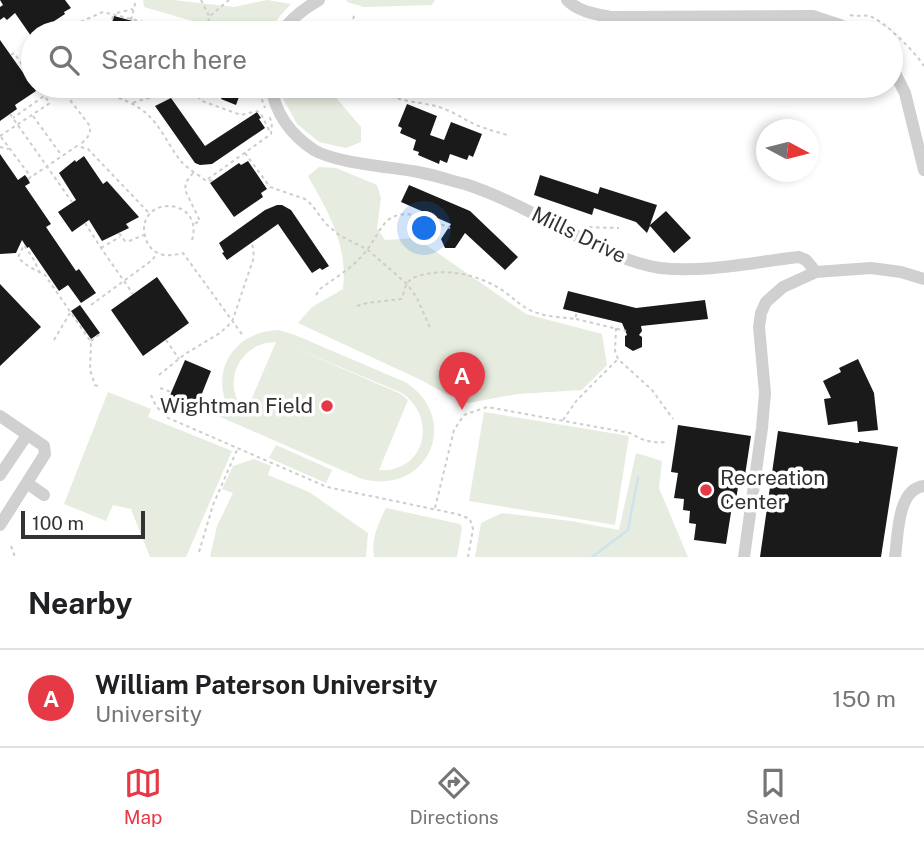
<!DOCTYPE html>
<html lang="en">
<head>
<meta charset="utf-8">
<style>
	:root { --surface:#fff; --page:#f2f2f2; --text:#202124; --muted:#757577; --line:#e0e0e0; --accent:#e63946 }
	body { margin:0; font-family:"Public Sans",sans-serif; background:var(--page); color:var(--text) }
	.compass { position:absolute; left:756px; top:119px; width:63px; height:63px; border-radius:50%; background:var(--surface); box-shadow:0 4px 10px #0003; rotate:97deg }
	.scale { position:absolute; left:21px; bottom:18px; width:124px; box-sizing:border-box; padding-left:7px; border:4px solid #333; border-top:0; font-size:19px; line-height:24px; white-space:nowrap; color:#333; -webkit-text-stroke:5px #fff; paint-order:stroke }
	.you { position:absolute; left:425px; top:229px; width:24px; height:24px; margin:-18px; border:5px solid #fff; border-radius:50%; background:#1a73e8; box-shadow:0 0 0 10px #1a73e833 }
	.badge { display:grid; place-items:center; width:46px; height:46px; border-radius:50%; background:var(--accent); color:#fff; font-size:23px; font-weight:700 }
	.pin { position:absolute; translate:-50% -58px; filter:drop-shadow(0 2px 4px #0008) }
	.pin::after { content:''; position:absolute; top:37px; width:24px; height:21px; background:inherit; clip-path:polygon(0 0,100% 0,50% 100%) }
	.list { margin:0; padding:0; list-style:none }
	h2 { display:flex; justify-content:space-between; align-items:center; height:91px; margin:0; padding:0 28px; font-size:30px }
	h2 small { font-size:23px; font-weight:400; color:var(--muted) }
	.list li { display:grid; grid-template-columns:46px 1fr auto; gap:21px; align-items:center; box-sizing:border-box; height:98px; padding:0 28px; border-top:2px solid var(--line) }
	.list b { display:block; font-size:26px; white-space:nowrap }
	.list p { margin:0; font-size:23px; white-space:nowrap; color:var(--muted) }
	.list em { font-size:23px; font-style:normal; color:var(--muted) }
	.icon { flex:none; width:38px; height:38px; fill:none; stroke:currentColor; stroke-width:2; stroke-linecap:round; stroke-linejoin:round }
	.map { position:relative; flex:none; width:924px; height:557px; overflow:hidden }
	.search { position:absolute; background:var(--surface); box-shadow:0 4px 10px #0003; left:21px; right:21px; top:21px; height:77px; display:flex; align-items:center; gap:18px; box-sizing:border-box; padding:0 24px; border-radius:38px; color:var(--muted); font-size:26px }
	.sheet { height:189px; background:var(--surface) }
	nav { display:flex; justify-content:space-around; align-items:center; box-sizing:border-box; height:98px; border-top:2px solid var(--line); background:var(--surface); font-size:19px; color:var(--muted) }
	nav a { display:grid; justify-items:center; gap:4px }
	nav .on { color:var(--accent) }
	.map>svg:first-child { display:block }
</style>
</head>
<body>
<div class="map">
<svg width="924" height="557" viewBox="0 0 924 557">
	<rect width="100%" height="100%" fill="#fff"/>
	<path fill="#e6ecdf" fill-rule="evenodd" d="M143,0h30l61,7 33,-7 24,4 -12,13 -9,16h-36l-90,-26z
		M347,0h88l-3,5 -68,2 -17,-5z
		M279,86h47l35,41v15l-15,6 -27,-6 -22,-18 -18,-33z
		M319,167l17,1 41,17 4,13 -4,30 8,12 31,-2 110,76 76,20 5,31 -25,25 -65,4 -49,9 -20,-8 -27,-15 -123,-57 14,-16 31,-18c5,-44 -14,-75 -35,-113z
		M279,330l16,5 110,47c57,36 24,114 -43,97l-155,-68 4,-10 17,7c-18,-40 8,-77 51,-78zM276,342l-30,70h-1c-25,-28 -6,-70 31,-70zM288,345l114,48c37,26 22,80 -23,77l29,-70 -7,-6z
		M108,392l43,17 -3,8 84,34 -46,106h-36l-19,-48 -18,-4 -7,16 -42,-17z
		M484,412l145,24 -14,89 -146,-24z
		M276,445l56,25 -6,13 -57,-25z
		M636,453l26,8 -3,27 29,69h-213l6,-34 21,-10 69,8 48,9z
		M254,459l17,7 -3,9 41,17 59,41 -2,24h-156l7,-31 16,-33 -11,-4 11,-23z
		M386,508l74,16 2,4 -5,29h-83c-3,-18 4,-33 12,-49z"/>
	<g fill="none" stroke-linecap="round" stroke-linejoin="round">
		<path stroke="#cfe2ee" stroke-width="2.5" d="M592,557l36,-27 10,-53"/>
	</g>
	<path fill="#1a1a1a" d="M0,0h65l6,8 -7,4 1,2 -29,19h-3l-2,3 -16,-23 -8,7 -3,-3 -4,3v-13l3,-2z
		M114,16l56,15v2h-55l-6,-1z
		M0,40l36,51 -21,14 2,4 -17,12z
		M226,86h17l-7,19 -15,-6z
		M171,98l34,48 52,-34 4,6 -2,1 6,9 -53,36 -12,1 -5,-2 -40,-57z
		M407,104l30,12 -7,19 14,5 7,-18 31,12 -9,23 -4,-2 -2,5 -17,-6 -3,9 -7,-3 -1,4 -21,-9 1,-3 -6,-2 3,-10 -16,-7 2,-5 -4,-2z
		M0,154l18,26 7,-5 3,4 2,4 -5,3 26,38 -5,3 30,44 3,-2 17,24 -15,10 -13,-18 -9,6 -30,-44 -2,1 -5,-8 -6,13 -16,1z
		M84,156l19,28 4,-3 32,36 -13,7 3,4 -27,13 -13,-21 -17,12 -14,-20 18,-12 -17,-27 16,-13 1,2z
		M248,161l19,28 -6,4 2,4 -29,20 -24,-34 29,-20 2,2z
		M540,175l58,19 2,-7 57,18 -7,20 16,-14 25,27 -17,15 -24,-27 -3,7 -11,-11 -42,-14 -2,7 -58,-20z
		M409,185l61,26 48,46 -13,13 -40,-37 -10,15h-10l-4,-9 10,-15 -50,-22z
		M277,205h5l9,5 38,56 -7,4 -2,-2 -8,5 -34,-49 -51,36 -5,-7 2,-1 -5,-9 46,-33z
		M157,277l32,46 -46,33 -32,-46z
		M0,284l41,43 -41,39z
		M568,291l68,17 69,-8 3,19 -67,7 1,5 -3,4 3,2v10l-9,4 -8,-5v-10l2,-1 -5,-12 -59,-14z
		M80,305l20,28 -9,6 -20,-28z
		M858,359l16,34 4,37 -20,2 -1,-11 -29,4 -4,-26 7,-1 -8,-17 18,-9 -2,-4z
		M185,360l26,11 -16,40 -17,2 -10,-13z
		M678,425l73,11 -7,46 -5,-1 -4,25h-3l-6,38 -32,-4 2,-16 -7,-1 1,-12 -7,-1 1,-11 -10,-1 4,-25 -7,-1z
		M778,431l79,12h2v-2l39,6 -17,110h-121z"/>
	<g fill="none" stroke-linecap="round" stroke-linejoin="round">
		<path stroke="#cdcdcd" stroke-width="2" stroke-dasharray="3.5 3.5" stroke-linecap="butt" d="M201,0l8,16
			M117,13l16,-4
			M850,15c8,2 14,-1 22,2 14,6 44,36 52,49
			M131,20l5,-20
			M208,22l2,-6 19,-16
			M70,26l24,7
			M55,33l48,-21 77,19
			M109,33l4,-17
			M351,33l3,-18
			M11,55l3,-2 18,26
			M55,86l12,10 23,30c1,9 -3,12 -9,18
			M71,86c25,6 57,10 77,29 13,12 21,31 32,45 7,9 18,14 26,21l8,-1
			M188,86l14,15 39,14 16,-4 4,3 9,18
			M257,86l8,22
			M373,86c16,15 42,15 62,20 13,3 24,10 35,16 12,6 24,9 37,13
			M133,103c17,-7 37,-8 55,-14
			M10,114l62,88
			M33,116l29,40
			M0,136l50,-33 -6,-7 -31,22
			M1,137l30,40
			M0,147l9,2
			M245,153l25,34 35,12 7,6 13,18 14,12 29,15 39,34 10,14 14,32
			M193,173l-7,9 -1,8 15,31 -6,3
			M28,179l49,-33 11,3 61,64
			M208,179l63,-45 1,-11 -3,-7
			M85,223l16,25 32,46
			M582,227l37,1
			M119,233l6,8h4l15,-6
			M192,240c12,-40 -47,-46 -48,-11 0,7 3,15 8,20 8,8 20,7 31,4l61,84
			M101,248l19,-11
			M40,273l-6,-13 -10,-15 -6,12c7,9 18,13 27,18l46,67 -1,28 5,15 6,2
			M316,295l4,-6c16,-12 34,-22 46,-38 8,-9 13,-23 22,-31 18,-14 44,1 62,8
			M91,305l60,-44 6,-7
			M357,306l10,-3 34,-4c3,-4 3,-11 6,-15 4,-8 17,-10 25,-11 26,-3 51,4 73,19 9,7 16,14 27,19 13,6 29,6 43,8l2,-7
			M576,319l50,12
			M616,328l-1,23 3,8 34,31 21,29
			M54,340l16,-27
			M166,340l13,19
			M91,341l10,-8
			M159,375l26,-21 35,-21 12,-11 22,-65 -2,-15
			M160,388l11,4
			M151,395l5,11 10,11 161,70 130,27 13,5 3,10 -5,28
			M198,403l9,3
			M563,420l14,-20 41,-41
			M435,508l19,-78 10,-15 23,-8 143,26c13,8 22,10 37,9
			M11,546l4,11
			M199,552l14,-47 24,-55"/>
		<path stroke="#d0d0d0" stroke-width="12" d="M567,0c12,12 28,14 44,17l202,-1 27,9 17,8
			M191,29l15,4
			M281,33c10,-15 22,-24 38,-33
			M891,65l14,28 19,77
			M271,86c4,27 20,49 43,64 21,13 78,17 104,22 16,3 31,8 47,12 37,12 71,31 106,49 29,15 57,30 89,35 47,5 93,-6 139,-11l7,3 10,12
			M0,416l44,30 1,8 -45,71
			M0,475l27,-40
			M27,483l17,12
			M744,557l18,-129 3,-35 -6,-66 2,-14 5,-11 17,-15 33,-15 55,-4 30,4 23,7
			M895,557c3,-21 2,-68 29,-71"/>
	</g>
	<g fill="#e63946" stroke="#fff" stroke-width="2.5">
		<circle cx="327" cy="406" r="7"/>
		<circle cx="706" cy="490" r="7"/>
	</g>
	<g text-anchor="middle" stroke-width="7" stroke-linejoin="round" paint-order="stroke">
		<g font-size="21" fill="#333" stroke="#fff">
			<text transform="translate(579 235) rotate(26)" y="7">Mills Drive</text>
		</g>
		<g font-size="21" fill="#333" stroke="#fff" text-anchor="end">
			<text x="313" y="413">Wightman Field</text>
			<text x="720" y="485" text-anchor="start">Recreation<tspan x="720" dy="24">Center</tspan></text>
		</g>
	</g>
</svg>
<svg class="compass" viewBox="-18 -18 36 36"><path d="M0-13l5 13h-10z" fill="#e53935"/><path d="M0 13l5-13h-10z" fill="#757577"/></svg>
<div class="scale">100 m</div>
<div class="you"></div>
<div class="pin badge" style="left:462px;top:410px">A</div>
<div class="search"><svg class="icon" aria-label="search" viewBox="0 0 24 24"><circle cx="10" cy="10" r="6"/><path d="M15 15l6 6"/></svg>Search here</div>
</div>
<section class="sheet">
<h2>Nearby<small></small></h2>
<ul class="list">
<li><span class="badge">A</span><div><b>William Paterson University</b><p>University</p></div><em>150 m</em></li>
</ul>
</section>
<nav>
<a class="on"><svg class="icon" aria-label="map" viewBox="0 0 24 24"><path d="M3 6l6-2 6 2 6-2v14l-6 2-6-2-6 2zM9 4v14M15 6v14"/></svg>Map</a>
<a><svg class="icon" aria-label="directions" viewBox="0 0 24 24"><path d="M12 3l9 9-9 9-9-9zM9 14v-3h6M13 9l2 2-2 2"/></svg>Directions</a>
<a><svg class="icon" aria-label="saved" viewBox="0 0 24 24"><path d="M7 4h10v16l-5-4-5 4z"/></svg>Saved</a>
</nav>
</body>
</html>
